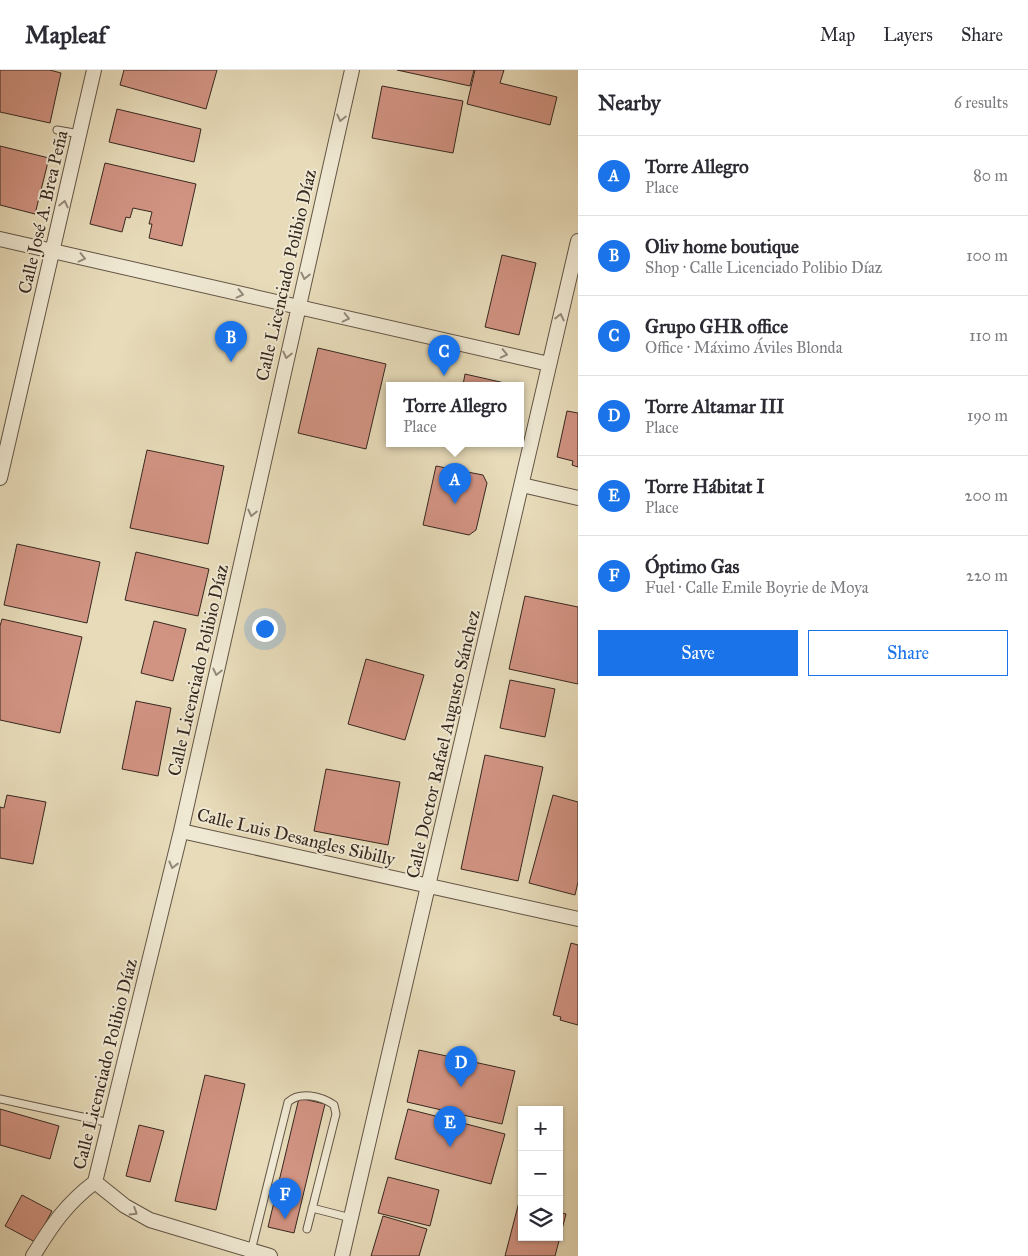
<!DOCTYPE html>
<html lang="en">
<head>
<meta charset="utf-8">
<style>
	:root { --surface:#fff; --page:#f7f7f7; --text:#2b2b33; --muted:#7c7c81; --line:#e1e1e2; --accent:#1a73e8 }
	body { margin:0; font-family:"IM FELL Great Primer",serif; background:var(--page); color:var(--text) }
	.controls { position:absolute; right:15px; bottom:15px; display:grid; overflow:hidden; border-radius:0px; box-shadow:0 1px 4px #0004 }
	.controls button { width:45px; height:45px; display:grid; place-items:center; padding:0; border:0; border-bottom:1px solid var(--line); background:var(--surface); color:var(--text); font:25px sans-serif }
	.you { position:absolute; left:264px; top:558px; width:18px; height:18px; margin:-12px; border:4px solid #fff; border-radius:50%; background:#1a73e8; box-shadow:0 0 0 8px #1a73e833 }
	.badge { display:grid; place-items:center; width:32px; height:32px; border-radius:50%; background:var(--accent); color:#fff; font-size:16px; font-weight:700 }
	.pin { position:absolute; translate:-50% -41px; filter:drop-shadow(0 1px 2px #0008) }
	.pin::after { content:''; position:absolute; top:26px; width:18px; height:15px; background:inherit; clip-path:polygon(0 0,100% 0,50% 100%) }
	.popup { position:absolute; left:386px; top:312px; width:138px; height:65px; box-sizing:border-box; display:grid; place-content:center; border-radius:0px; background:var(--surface); filter:drop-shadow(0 1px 4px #0005); font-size:16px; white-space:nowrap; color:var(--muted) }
	.popup b { font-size:19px; color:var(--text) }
	.popup::after { content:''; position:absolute; left:50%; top:100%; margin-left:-10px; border:10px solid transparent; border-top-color:var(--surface) }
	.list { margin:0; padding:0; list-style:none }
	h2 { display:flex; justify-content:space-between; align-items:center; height:65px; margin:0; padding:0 20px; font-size:21px }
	h2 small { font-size:16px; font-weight:400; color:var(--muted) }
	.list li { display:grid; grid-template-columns:32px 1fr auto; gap:15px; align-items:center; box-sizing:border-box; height:80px; padding:0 20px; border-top:1px solid var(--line) }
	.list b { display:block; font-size:19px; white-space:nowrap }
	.list p { margin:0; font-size:16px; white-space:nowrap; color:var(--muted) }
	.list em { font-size:16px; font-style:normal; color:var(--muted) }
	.actions { display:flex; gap:10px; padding:15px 20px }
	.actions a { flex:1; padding:11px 0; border:1px solid var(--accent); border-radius:0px; text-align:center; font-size:18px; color:var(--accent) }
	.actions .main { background:var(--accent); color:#fff }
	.icon { flex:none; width:28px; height:28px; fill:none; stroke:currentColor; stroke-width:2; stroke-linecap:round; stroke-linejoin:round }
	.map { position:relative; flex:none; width:578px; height:1186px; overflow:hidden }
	header { display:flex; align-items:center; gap:30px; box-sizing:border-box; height:70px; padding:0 25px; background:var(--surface); border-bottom:1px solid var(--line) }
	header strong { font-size:24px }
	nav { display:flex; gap:28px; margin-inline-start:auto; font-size:18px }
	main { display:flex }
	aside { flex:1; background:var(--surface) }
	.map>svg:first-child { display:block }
</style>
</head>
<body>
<header>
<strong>Mapleaf</strong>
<nav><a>Map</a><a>Layers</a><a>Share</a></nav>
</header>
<main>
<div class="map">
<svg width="578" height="1186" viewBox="0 0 578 1186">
	<rect width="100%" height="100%" fill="#e7dbb9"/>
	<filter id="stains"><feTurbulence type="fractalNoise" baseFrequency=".004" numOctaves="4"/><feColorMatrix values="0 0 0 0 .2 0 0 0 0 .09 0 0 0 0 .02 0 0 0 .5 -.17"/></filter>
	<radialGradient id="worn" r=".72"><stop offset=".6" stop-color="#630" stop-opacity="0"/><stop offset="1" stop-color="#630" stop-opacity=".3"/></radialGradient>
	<path fill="#d19382" stroke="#372820" d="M0,0h50l11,3 -11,50 -50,-11z
		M124,0h93l-11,39 -86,-24z
		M397,0h77l-4,16z
		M475,0h29l-4,13 57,14 -7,28 -83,-21z
		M382,16l81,15 -10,52 -81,-15z
		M117,39l84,20 -7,33 -85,-20z
		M0,76l49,12 -14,56 -35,-9z
		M105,93l91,21 -14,62 -33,-8 3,-14h-3l3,-12 -19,-4 -3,10 -4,-1 -4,15 -32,-8z
		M502,185l34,8 -17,72 -34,-8z
		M318,278l68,16 -20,85 -68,-16z
		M465,304l44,10 -1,1h-45z
		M567,341l11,2v54l-6,-2 1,-4 -16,-4z
		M147,380l77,16 -16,78 -78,-16z
		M436,396l47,9 4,8 -11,47 -7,5 -46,-10z
		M17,474l83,18 -13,61 -83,-18z
		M136,482l73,17 -11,47 -73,-16z
		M525,526l53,11v77l-69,-15z
		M2,549l80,18 -22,96 -60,-13v-94z
		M154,551l32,8 -13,52 -32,-8z
		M366,589l58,16 -19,65 -57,-16z
		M510,610l45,9 -10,48 -45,-9z
		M136,631l35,7 -13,68 -36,-7z
		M485,685l58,12 -25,114 -57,-12z
		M326,699l74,13 -12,63 -74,-14z
		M7,725l39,7 -13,62 -33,-6v-51l4,1z
		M553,725l25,7v80l-3,13 -46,-12z
		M571,873l7,2v80l-18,-5 1,-3 -8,-2z
		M419,980l96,21 -13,53 -95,-22z
		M205,1005l40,9 -29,126 -41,-9z
		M299,1028l26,6 -31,129 -26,-6z
		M0,1039l59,17 -9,33 -50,-14z
		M408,1039l97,25 -14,50 -96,-25z
		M139,1055l25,6 -14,51 -24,-6z
		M388,1107l51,13 -9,36 -52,-13z
		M22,1125l30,16 -17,31 -30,-16z
		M519,1132h3v35h37v-25l7,2 -11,42h-50z
		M383,1146l44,13 -8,27h-48z"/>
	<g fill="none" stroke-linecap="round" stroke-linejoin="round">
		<defs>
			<path id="lane" d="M57,60l23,4
				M0,1029l110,24
				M312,1138l39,10
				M251,1181l37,-149c12,-11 33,-6 46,3l2,9 -29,115"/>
			<path id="street" d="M0,169l549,125
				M0,408l94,-408
				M522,415l56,13
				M181,761l397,88
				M95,1112l30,24 25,14 120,36
				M33,1186c19,-31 33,-52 62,-74l86,-351 171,-761
				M342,1186l236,-1015"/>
		</defs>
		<use href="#lane" stroke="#635546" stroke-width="9"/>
		<use href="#street" stroke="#635546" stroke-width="16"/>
		<use href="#lane" stroke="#efe8d2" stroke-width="7"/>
		<use href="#street" stroke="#efe8d2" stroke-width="14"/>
	</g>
	<defs><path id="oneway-chevron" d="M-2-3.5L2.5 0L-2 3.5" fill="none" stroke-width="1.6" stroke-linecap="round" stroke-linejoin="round" transform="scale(1.25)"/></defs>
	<g stroke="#938879">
		<use href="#oneway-chevron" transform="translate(341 48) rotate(103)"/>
		<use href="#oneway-chevron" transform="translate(64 134) rotate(-77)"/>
		<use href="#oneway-chevron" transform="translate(82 188) rotate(13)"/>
		<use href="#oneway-chevron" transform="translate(305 206) rotate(103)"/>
		<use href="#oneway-chevron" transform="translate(240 224) rotate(13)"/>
		<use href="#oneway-chevron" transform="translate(560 247) rotate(-77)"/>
		<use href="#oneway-chevron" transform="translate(346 248) rotate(13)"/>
		<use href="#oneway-chevron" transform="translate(504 284) rotate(13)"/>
		<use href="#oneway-chevron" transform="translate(287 285) rotate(103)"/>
		<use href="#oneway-chevron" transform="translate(252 443) rotate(103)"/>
		<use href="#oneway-chevron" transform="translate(217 602) rotate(103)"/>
		<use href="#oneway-chevron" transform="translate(173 795) rotate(104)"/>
		<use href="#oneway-chevron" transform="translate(134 1142) rotate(32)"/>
	</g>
	<g text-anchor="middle" stroke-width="4" stroke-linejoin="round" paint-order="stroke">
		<g font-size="18" fill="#372820" stroke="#efe8d2">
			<text transform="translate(43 142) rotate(-77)" y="6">Calle José A. Brea Peña</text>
			<text transform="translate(286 205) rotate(-77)" y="6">Calle Licenciado Polibio Díaz</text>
			<text transform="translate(198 600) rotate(-77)" y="6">Calle Licenciado Polibio Díaz</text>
			<text transform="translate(443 674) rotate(-77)" y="6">Calle Doctor Rafael Augusto Sánchez</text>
			<text transform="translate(296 767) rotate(13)" y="6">Calle Luis Desangles Sibilly</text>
			<text transform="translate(105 994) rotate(-76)" y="6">Calle Licenciado Polibio Díaz</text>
		</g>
	</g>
	<rect width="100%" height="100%" filter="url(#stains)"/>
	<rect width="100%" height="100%" fill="url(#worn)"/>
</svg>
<div class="controls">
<button>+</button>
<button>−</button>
<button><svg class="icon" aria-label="layers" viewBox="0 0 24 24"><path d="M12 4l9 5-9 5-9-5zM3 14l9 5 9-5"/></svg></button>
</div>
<div class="you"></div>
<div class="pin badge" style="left:455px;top:434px">A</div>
<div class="popup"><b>Torre Allegro</b>Place</div>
<div class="pin badge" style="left:231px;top:292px">B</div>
<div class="pin badge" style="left:444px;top:306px">C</div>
<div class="pin badge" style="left:461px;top:1017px">D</div>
<div class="pin badge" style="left:450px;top:1077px">E</div>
<div class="pin badge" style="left:285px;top:1149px">F</div>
</div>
<aside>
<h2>Nearby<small>6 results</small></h2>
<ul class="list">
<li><span class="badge">A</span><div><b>Torre Allegro</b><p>Place</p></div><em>80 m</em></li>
<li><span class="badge">B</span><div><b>Oliv home boutique</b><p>Shop · Calle Licenciado Polibio Díaz</p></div><em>100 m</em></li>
<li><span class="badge">C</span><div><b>Grupo GHR office</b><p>Office · Máximo Áviles Blonda</p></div><em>110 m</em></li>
<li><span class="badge">D</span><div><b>Torre Altamar III</b><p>Place</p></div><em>190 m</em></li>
<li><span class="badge">E</span><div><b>Torre Hábitat I</b><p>Place</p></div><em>200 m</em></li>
<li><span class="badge">F</span><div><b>Óptimo Gas</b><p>Fuel · Calle Emile Boyrie de Moya</p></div><em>220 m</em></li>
</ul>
<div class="actions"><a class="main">Save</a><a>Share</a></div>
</aside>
</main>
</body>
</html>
